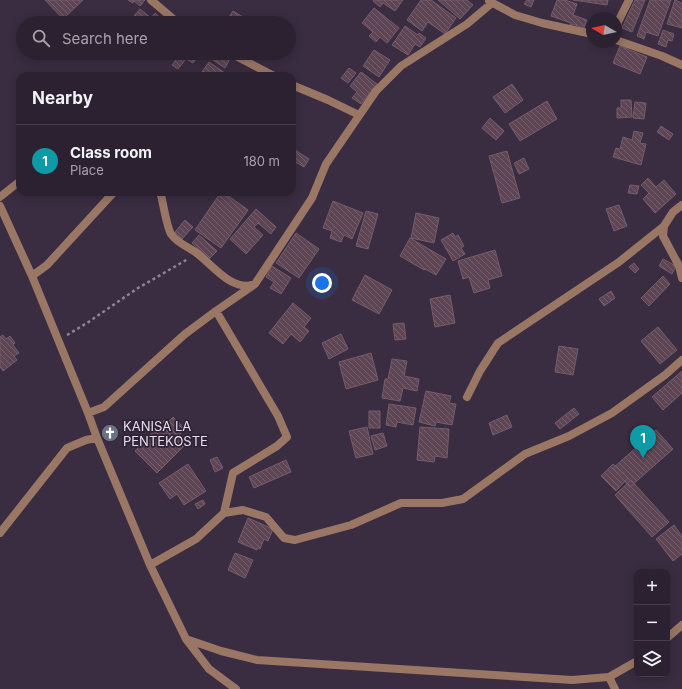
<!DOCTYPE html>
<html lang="en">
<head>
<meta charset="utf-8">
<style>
	:root { --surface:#2c2131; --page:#342939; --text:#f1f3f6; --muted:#a6a3ab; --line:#483e4d; --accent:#51ccd2 }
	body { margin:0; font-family:Inter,sans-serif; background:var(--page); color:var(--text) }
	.controls { position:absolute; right:12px; bottom:12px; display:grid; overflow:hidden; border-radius:8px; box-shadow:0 2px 10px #0003 }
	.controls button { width:36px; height:36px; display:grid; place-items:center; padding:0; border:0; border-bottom:1px solid var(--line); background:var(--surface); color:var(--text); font:20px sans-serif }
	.compass { position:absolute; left:586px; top:12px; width:36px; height:36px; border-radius:50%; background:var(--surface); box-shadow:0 2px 10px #0003; rotate:279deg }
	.you { position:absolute; left:322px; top:283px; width:14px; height:14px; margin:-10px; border:3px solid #fff; border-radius:50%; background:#1a73e8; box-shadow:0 0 0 6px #1a73e833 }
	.badge { display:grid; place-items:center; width:26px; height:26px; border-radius:50%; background:var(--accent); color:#fff; font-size:13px; font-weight:700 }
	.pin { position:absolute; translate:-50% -33px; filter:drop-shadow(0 1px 2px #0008) }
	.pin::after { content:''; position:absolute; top:21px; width:14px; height:12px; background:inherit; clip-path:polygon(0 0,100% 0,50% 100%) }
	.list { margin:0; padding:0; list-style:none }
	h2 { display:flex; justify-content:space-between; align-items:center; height:52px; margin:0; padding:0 16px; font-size:17px }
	h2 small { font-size:13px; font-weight:400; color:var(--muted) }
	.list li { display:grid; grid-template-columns:26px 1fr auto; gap:12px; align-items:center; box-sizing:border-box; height:72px; padding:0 16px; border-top:1px solid var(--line) }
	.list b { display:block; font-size:15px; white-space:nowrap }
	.list p { margin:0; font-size:13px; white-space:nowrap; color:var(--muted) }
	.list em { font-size:13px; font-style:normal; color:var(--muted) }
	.icon { flex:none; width:22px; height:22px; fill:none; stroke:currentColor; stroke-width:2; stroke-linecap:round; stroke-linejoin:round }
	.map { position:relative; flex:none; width:682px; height:689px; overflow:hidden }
	.search { position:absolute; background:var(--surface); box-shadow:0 2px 10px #0003; left:16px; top:16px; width:280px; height:44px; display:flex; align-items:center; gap:10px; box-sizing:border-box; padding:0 14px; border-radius:22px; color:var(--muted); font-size:15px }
	.panel { position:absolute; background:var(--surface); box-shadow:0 2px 10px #0003; left:16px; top:72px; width:280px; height:124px; border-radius:12px }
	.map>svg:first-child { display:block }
</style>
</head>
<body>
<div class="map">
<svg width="682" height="689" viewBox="0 0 682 689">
	<defs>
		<pattern id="building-back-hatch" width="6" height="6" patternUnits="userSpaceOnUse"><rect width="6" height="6" fill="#5d4554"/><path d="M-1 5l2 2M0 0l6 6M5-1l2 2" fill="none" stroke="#745f6d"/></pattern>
	</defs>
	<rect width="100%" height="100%" fill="#3a2c41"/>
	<path fill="url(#building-back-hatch)" stroke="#755c6c" d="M45,0h38l-20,19z
		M128,0h17l-5,6 -6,-5 -1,2z
		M374,0h29l-8,11 -12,-8 -3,4 -7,-6z
		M421,0h10l25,18 -11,16 -17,-12 -6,9 -15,-11z
		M438,0h29l6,5 -13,14z
		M527,0h7l-3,7 -7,-3z
		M557,0h8l12,4 -4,11 14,5 -3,8 -12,-4v2l-2,-1 1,-2 -20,-7z
		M573,0h35l-1,5z
		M635,0h10l-13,32 -10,-4z
		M650,0h21l-13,36 -12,-4 -2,7 -7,-3z
		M675,0l7,3v25l-15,-4z
		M374,8l25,20 -12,15 -7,-6 -4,5 -7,-6 4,-4 -11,-9z
		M140,9l11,9 4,-5 11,10h-36l-1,-1z
		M233,11l15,9 -2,3h-21z
		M405,26l13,9 1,-2 7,5 -6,9 -5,-3 -7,11 -16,-10z
		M663,30l11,4 -2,7 -4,-1 -2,7 -8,-3z
		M620,46l27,11 -7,17 -27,-11z
		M374,50l16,10 -11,17 -16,-11z
		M181,53h20l-8,10 -7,-4 -8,10 -6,-4z
		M213,53h7l10,6 -5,9 -15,-10z
		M209,62l16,11 -2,3h-15l-6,-4z
		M349,68l7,5 -8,10 -7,-5z
		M361,72l16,12 -16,20 -9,-6 5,-6 -7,-6z
		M512,84l11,16 -18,13 -12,-16z
		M621,100h10l1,17 -15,1v-10h4z
		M547,101l10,18 -37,22 -11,-17z
		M635,102l11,1 -2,16 -11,-1z
		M490,118l14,13 -8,9 -14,-12z
		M661,126l12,8 -4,6 -12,-8z
		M634,131l9,2 -3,10 6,1 -5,21 -28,-8 3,-9 4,1 3,-12 9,3z
		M292,148l17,11 -5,8 -12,-7z
		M507,151l13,47 -18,5 -13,-47z
		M524,158l5,11 -10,5 -5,-11z
		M648,178l8,9 8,-7 12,14 -21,19 -12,-14 6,-6 -8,-8z
		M630,185l9,1 -2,8 -9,-1z
		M221,192h2l25,18 -27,38 -26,-18z
		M333,201l30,12 -11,26 -8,-4 -3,7 -11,-4 2,-7 -9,-3z
		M619,205l8,21 -13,5 -8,-22z
		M256,209l20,18 -5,7 -13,-11 -4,4 9,8 -17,19 -16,-15z
		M366,211l12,3 -10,35 -12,-3z
		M416,213l23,5 -5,25 -23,-5z
		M185,220l8,7 -11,12 -7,-7z
		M296,233l23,16 -20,29 -23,-15z
		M453,233l2,4 3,-2 6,11 -3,2 4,6 -12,7 -12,-21z
		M199,235l18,16 -8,8 -17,-16z
		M410,238l36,21 -10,16 -11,-6 -1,1 -24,-14z
		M495,250l7,26 -14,4 2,8 -16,5 -5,-16 -6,2 -5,-18z
		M663,259l13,7 -4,8 -13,-8z
		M634,263l5,6 -4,4 -6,-6z
		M272,266l19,12 -10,16 -11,-6 4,-6 -8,-5z
		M365,275l27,15 -13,24 -27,-14z
		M663,276l7,8 -21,22 -8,-8z
		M611,291l4,7 -11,8 -5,-7z
		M450,295l5,28 -20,4 -5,-28z
		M293,303l18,15 -7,9 5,4 -9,11 -9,-8 -8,10 -14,-11z
		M404,323l2,16 -11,1 -2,-16z
		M658,327l19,23 -17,14 -19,-23z
		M341,334l7,15 -19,10 -7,-16z
		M3,335l3,4 4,-3 5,7 -2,2 6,8 -5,3 3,4 -14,11 -3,-4v-30z
		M559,346l19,3 -5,26 -18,-3z
		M371,353l7,27 -32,9 -7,-27z
		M392,359l15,2 -3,15 15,3 -2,12 -14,-3 -3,13 -18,-3 3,-19h3z
		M682,371v22l-19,17 -11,-13z
		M426,391l25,5 -2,7 7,1 -4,21 -16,-3 -1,4 -16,-4z
		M389,404l27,4 -3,17 -16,-3 -1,5 -10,-2z
		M574,408l5,6 -19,15 -5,-6z
		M369,411h11v17h-11z
		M507,415l5,12 -19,8 -4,-12z
		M173,417l12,12 -6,6 8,8 -30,30 -22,-22 29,-31 3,3z
		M367,427l6,27 -17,4 -7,-27z
		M420,427l29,2 -2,29 -12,-2 -1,6 -17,-2z
		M656,430l17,19 -43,38 -17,-19z
		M383,433l4,13 -12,4 -4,-14z
		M217,457l6,11 -8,4 -5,-12z
		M286,460l5,12 -37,16 -5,-11z
		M188,464l18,27 -22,14 -7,-11 -7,5 -11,-16z
		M613,464l15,14 -12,13 -15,-15z
		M631,480l38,42 -17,15 -37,-42z
		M203,500l2,4 -7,5 -3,-5z
		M248,518l25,11 -5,12 -4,-2 -4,10 -3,-1v2l-19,-8z
		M674,525l8,11v18l-9,7 -17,-22z
		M235,553l18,7 -8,18 -17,-8z"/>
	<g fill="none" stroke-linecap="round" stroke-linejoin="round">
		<path stroke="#8f8495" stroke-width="2.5" stroke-dasharray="3 3" stroke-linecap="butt" d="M67,335l20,-12 51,-35 50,-29"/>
		<path stroke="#9a7765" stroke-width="8" d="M151,0l27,23
			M489,1l26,14 27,8 50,11
			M616,30l2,-8 11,-22
			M616,40l46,16 20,9
			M230,53l44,23
			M292,85l36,15 31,15
			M161,195c2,8 6,33 10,39 7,10 18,13 27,20 15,12 33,36 54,31
			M0,197l20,-16
			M682,205l-9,7 -9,14 -1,10 16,30 3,12
			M0,206l32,70 56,137 9,25 53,127 36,74 23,30 27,20
			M32,276l15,-11 67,-73
			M467,397l13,-26 18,-28 121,-81 45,-36
			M88,413l16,-6 81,-73 31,-23 39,-27 57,-86 14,-34 50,-73 25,-25 66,-42 25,-21
			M224,513l19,-3 23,7 18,21 11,2 56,-15 50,-22h41l21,-4 62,-45 44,-18 43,-23 53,-38 17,-15
			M0,533l67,-85 19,-8 11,-2
			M150,565l46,-26 28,-26 9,-40 44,-27 10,-9 -9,-21 -62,-105
			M667,638l15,-13
			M186,639l35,12 36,9 315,20 37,-3 28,-16
			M609,677l6,12"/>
	</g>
	<defs>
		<symbol id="church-disc" viewBox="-11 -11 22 22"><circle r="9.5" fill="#6b7280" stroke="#302237"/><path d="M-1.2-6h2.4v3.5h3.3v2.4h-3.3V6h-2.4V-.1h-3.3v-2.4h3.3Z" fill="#fff"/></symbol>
	</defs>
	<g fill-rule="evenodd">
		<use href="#church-disc" x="100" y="423" width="20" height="20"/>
	</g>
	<g text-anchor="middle" stroke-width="3.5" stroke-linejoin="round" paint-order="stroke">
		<g font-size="13" fill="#e5ddea" stroke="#302237" text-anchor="start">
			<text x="123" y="431">KANISA LA<tspan x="123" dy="15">PENTEKOSTE</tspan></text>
		</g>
	</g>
</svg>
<div class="controls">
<button>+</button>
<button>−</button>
<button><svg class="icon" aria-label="layers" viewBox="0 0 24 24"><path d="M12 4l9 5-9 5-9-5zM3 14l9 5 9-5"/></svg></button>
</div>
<svg class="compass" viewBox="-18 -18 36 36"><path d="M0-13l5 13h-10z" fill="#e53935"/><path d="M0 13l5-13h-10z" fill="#a6a3ab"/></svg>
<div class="you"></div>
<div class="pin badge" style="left:643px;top:458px;background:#0f9aa8">1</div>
<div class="search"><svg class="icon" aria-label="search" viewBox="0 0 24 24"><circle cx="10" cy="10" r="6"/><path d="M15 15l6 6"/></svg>Search here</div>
<section class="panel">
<h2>Nearby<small></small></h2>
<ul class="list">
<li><span class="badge" style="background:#0f9aa8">1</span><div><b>Class room</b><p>Place</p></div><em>180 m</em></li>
</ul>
</section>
</div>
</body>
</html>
